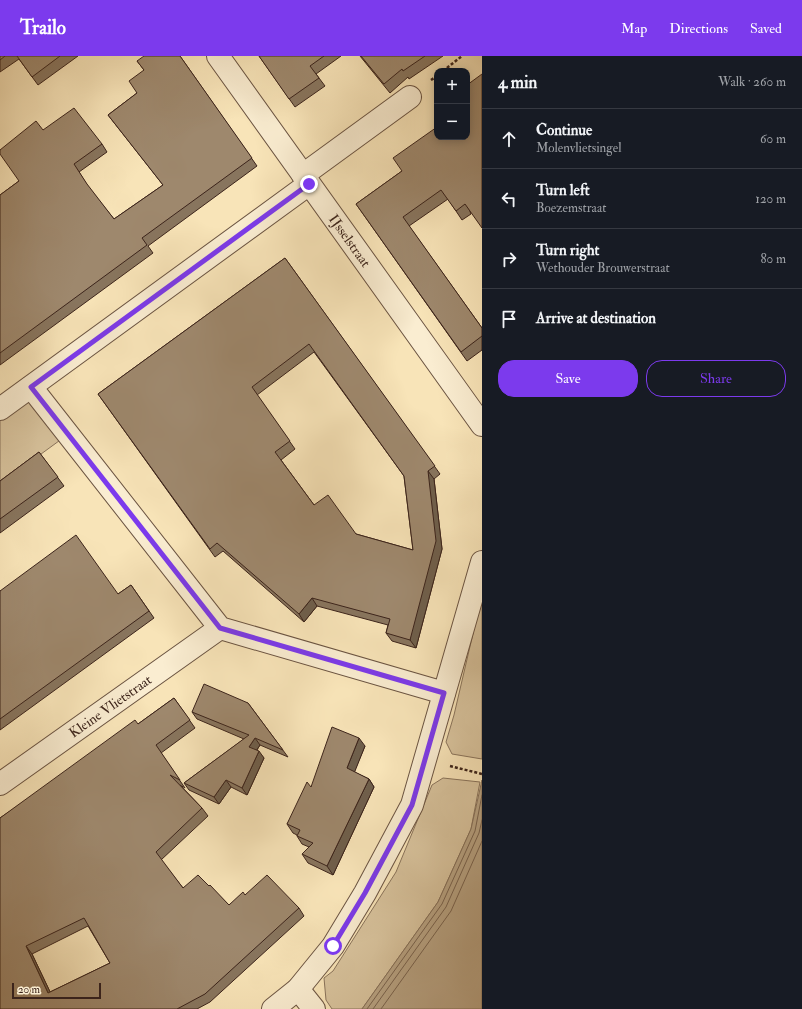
<!DOCTYPE html>
<html lang="en">
<head>
<meta charset="utf-8">
<style>
	:root { --surface:#171b24; --page:#242831; --text:#f1f3f6; --muted:#9ea1a6; --line:#363941; --accent:#7c3aed }
	body { margin:0; font-family:"IM FELL Double Pica",serif; background:var(--page); color:var(--text) }
	.controls { position:absolute; right:12px; top:12px; display:grid; overflow:hidden; border-radius:8px; box-shadow:0 2px 10px #0003 }
	.controls button { width:36px; height:36px; display:grid; place-items:center; padding:0; border:0; border-bottom:1px solid var(--line); background:var(--surface); color:var(--text); font:20px sans-serif }
	.scale { position:absolute; left:12px; bottom:10px; width:89px; box-sizing:border-box; padding-left:4px; border:2px solid #3c241b; border-top:0; font-size:11px; line-height:14px; white-space:nowrap; color:#3c241b; -webkit-text-stroke:3px #faedd1; paint-order:stroke }
	.stop { position:absolute; width:12px; height:12px; margin:-9px; border:3px solid #7c3aed; border-radius:50%; background:#fff }
	.stop.end { background:#7c3aed; border-color:#fff; box-shadow:0 1px 4px #0008 }
	.list { margin:0; padding:0; list-style:none }
	h2 { display:flex; justify-content:space-between; align-items:center; height:52px; margin:0; padding:0 16px; font-size:17px }
	h2 small { font-size:13px; font-weight:400; color:var(--muted) }
	.list li { display:grid; grid-template-columns:26px 1fr auto; gap:12px; align-items:center; box-sizing:border-box; height:60px; padding:0 16px; border-top:1px solid var(--line) }
	.list b { display:block; font-size:15px; white-space:nowrap }
	.list p { margin:0; font-size:13px; white-space:nowrap; color:var(--muted) }
	.list em { font-size:13px; font-style:normal; color:var(--muted) }
	.actions { display:flex; gap:8px; padding:12px 16px }
	.actions a { flex:1; padding:9px 0; border:1px solid var(--accent); border-radius:16px; text-align:center; font-size:14px; color:var(--accent) }
	.actions .main { background:var(--accent); color:#fff }
	.icon { flex:none; width:22px; height:22px; fill:none; stroke:currentColor; stroke-width:2; stroke-linecap:round; stroke-linejoin:round }
	.map { position:relative; flex:none; width:482px; height:953px; overflow:hidden }
	header { display:flex; align-items:center; gap:24px; box-sizing:border-box; height:56px; padding:0 20px; background:var(--accent); color:#fff }
	header strong { font-size:19px }
	nav { display:flex; gap:22px; margin-inline-start:auto; font-size:14px }
	main { display:flex }
	aside { flex:1; background:var(--surface) }
	.map>svg:first-child { display:block }
</style>
</head>
<body>
<header>
<strong>Trailo</strong>
<nav><a>Map</a><a>Directions</a><a>Saved</a></nav>
</header>
<main>
<div class="map">
<svg width="482" height="953" viewBox="0 0 482 953">
	<rect width="100%" height="100%" fill="#f8e4b8"/>
	<filter id="stains"><feTurbulence type="fractalNoise" baseFrequency=".005" numOctaves="4"/><feColorMatrix values="0 0 0 0 .2 0 0 0 0 .09 0 0 0 0 .02 0 0 0 .5 -.17"/></filter>
	<radialGradient id="worn" r=".72"><stop offset=".6" stop-color="#630" stop-opacity="0"/><stop offset="1" stop-color="#630" stop-opacity=".3"/></radialGradient>
	<path fill="#d8c39d" stroke="#8a745c" d="M29,341l34,41 -63,46v-66z
		M482,539v164l-30,-5 -6,-12 8,-27z
		M443,722l37,4 -9,47 -33,73 -76,107h-30l-6,-9 -2,-22 9,-7 63,-99 36,-87z"/>
	<path fill="#b8a383" stroke="#867059" d="M482,724v229h-120l76,-107 33,-73z"/>
	<g fill="none" stroke-linecap="round" stroke-linejoin="round">
		<path stroke="#7a644f" stroke-width="1" d="M367,953l75,-105 33,-73 7,-36
			M373,953l73,-102 33,-74 3,-13
			M381,953l70,-98 31,-70"/>
		<defs>
			<g id="minor">
				<path id="s1" d="M218,0l264,369"/>
				<path d="M303,119l107,-78"/>
				<path d="M31,331l189,241 224,65"/>
				<path d="M0,353l309,-225"/>
				<path id="s2" d="M0,728l220,-156"/>
				<path d="M298,933l16,20"/>
				<path d="M273,953l25,-20 35,-43 32,-53 47,-88 70,-243"/>
			</g>
		</defs>
		<use href="#minor" stroke="#6b5442" stroke-width="24"/>
		<path stroke="#3c241b" stroke-width="2.5" stroke-dasharray="3 2" stroke-linecap="butt" d="M443,15l19,-15
			M431,24l6,-4
			M450,710l32,8"/>
		<use href="#minor" stroke="#faedd1" stroke-width="22"/>
	</g>
	<path fill="#88755e" stroke="#3c241b" fill-rule="evenodd" d="M0,0h78l-40,29 -19,-26 -19,13z
		M180,0l77,110 -109,80 5,7 -153,112v-170l19,-14 24,-51 59,14 5,8 -28,20 10,16 25,31 49,-34 -55,-70 29,-22 7,-23 -7,-9z
		M259,0h82l-25,18 9,12 -30,21z
		M360,0h83l-34,23 -1,-2 -18,16z
		M437,71l34,87 -9,6 -14,-21 -39,27 73,102v22l-15,11 -111,-157 46,-33z
		M285,202l155,216 -6,5 8,70 -26,99 -24,-7 -6,-8 2,-8 -71,-19 -13,16 -81,-71 -8,6 -117,-163zM314,296l90,124 9,74 -57,-16 -42,-29 -33,-45 14,-11 -38,-54z
		M39,396l25,34 -64,47v-52z
		M131,529l23,33 -154,112v-139l118,3z
		M174,642l21,30 -34,25 24,35 -5,-3 22,23 6,8 -47,44 22,28 26,-2 20,19 16,-10 54,13 5,8 -94,86 -13,7h-197v-191l138,-94zM88,870l22,37 -60,29 -18,-38z
		M248,647l40,54 -28,-12 -3,5 7,8 -17,37 -16,-8 -12,17 -30,-14 -5,-7 60,-44 -47,-20 -5,-7z
		M365,690l-11,26 15,7 5,8 -41,88 -25,-12 -6,-9 7,-7 -7,-3 -5,-8v-1l-4,-2 -6,-9 24,-37z"/>
	<path fill="#6f5f4c" stroke="#3c241b" d="M428,415l6,8 8,70 -26,99 -6,-8z
		M312,542l5,8 -13,16 -5,-8z
		M255,682l5,7 -6,9 -5,-7z
		M359,682l6,8 -12,30 -6,-8z
		M259,695l5,7 -17,37 -5,-7z
		M369,723l5,8 -41,88 -6,-9z
		M226,724l5,7 -12,17 -5,-7z
		M26,890l6,8 22,46 -6,-7z"/>
	<path fill="#9e886d" stroke="#3c241b" fill-rule="evenodd" d="M0,0h5l-5,4z
		M17,0h43l-28,21z
		M144,0h36l72,102 -110,80 5,7 -147,108v-158l19,-14 -19,-27v-4l36,-29 7,9 31,-22 28,36 -28,20 13,20 27,35 49,-34 -55,-70 29,-22 -8,-12 15,-11 -7,-9z
		M259,0h65l-14,10 9,12 -30,21z
		M361,0h64l-22,15 -1,-2 -18,15z
		M482,18v154l-17,-24 -9,7 -15,-21 -38,27 79,111v8l-21,16 -105,-148 46,-33 -9,-13 44,-31v10h30v-52z
		M285,202l150,208 -7,5 8,70 -26,99 -24,-7 4,-14 -78,-21 -13,16 -82,-71 -7,6 -112,-155zM309,288l95,132 9,74 -57,-16 -28,-39 -14,10 -39,-53 15,-11 -38,-54z
		M39,396l19,25 -58,42v-38z
		M76,479l42,59 13,-9 18,26 -149,108v-128z
		M204,628l44,19 35,47 -28,-12 -6,9 10,4 -17,37 -16,-8 -12,17 -30,-14 65,-48 -57,-23z
		M174,642l16,22 -34,25 24,35 -10,-5 32,33 -46,44 27,36 15,-13 11,11 1,-1 19,20 14,-13 2,3 22,-20 32,33 -94,86 -28,15h-177v-191l135,-98 3,4zM84,862l26,45 -62,30 -22,-47z
		M332,671l27,11 -12,30 22,11 -42,87 -25,-12 11,-11 -16,-7 3,-6 -13,-6 20,-42 4,5z"/>
	<g fill="none" stroke-linecap="round" stroke-linejoin="round">
		<path stroke="#7c3aed" stroke-width="5" d="M309,128l-278,203 189,241 224,65 -32,112 -47,88 -32,53"/>
	</g>
	<g text-anchor="middle" stroke-width="3" stroke-linejoin="round" paint-order="stroke">
		<g font-size="14" fill="#3c241b" stroke="#faedd1">
			<text dy="5" stroke="none"><textPath href="#s1" startOffset="227">IJsselstraat</textPath></text>
			<text dy="5" stroke="none"><textPath href="#s2" startOffset="135">Kleine Vlietstraat</textPath></text>
		</g>
	</g>
	<rect width="100%" height="100%" filter="url(#stains)"/>
	<rect width="100%" height="100%" fill="url(#worn)"/>
</svg>
<div class="controls">
<button>+</button>
<button>−</button>
</div>
<div class="scale">20 m</div>
<div class="stop" style="left:333px;top:890px"></div>
<div class="stop end" style="left:309px;top:128px"></div>
</div>
<aside>
<h2>4 min<small>Walk · 260 m</small></h2>
<ul class="list">
<li><svg class="icon" aria-label="ahead" viewBox="0 0 24 24"><path d="M12 20V5M6 11l6-6 6 6"/></svg><div><b>Continue</b><p>Molenvlietsingel</p></div><em>60 m</em></li>
<li><svg class="icon" aria-label="left" viewBox="0 0 24 24"><path d="M17 20v-9H6M10 6l-5 5 5 5"/></svg><div><b>Turn left</b><p>Boezemstraat</p></div><em>120 m</em></li>
<li><svg class="icon" aria-label="right" viewBox="0 0 24 24"><path d="M7 20v-9h11M14 6l5 5-5 5"/></svg><div><b>Turn right</b><p>Wethouder Brouwerstraat</p></div><em>80 m</em></li>
<li><svg class="icon" aria-label="arrive" viewBox="0 0 24 24"><path d="M6 21V4h12l-3 4 3 4H6"/></svg><div><b>Arrive at destination</b></div></li>
</ul>
<div class="actions"><a class="main">Save</a><a>Share</a></div>
</aside>
</main>
</body>
</html>
